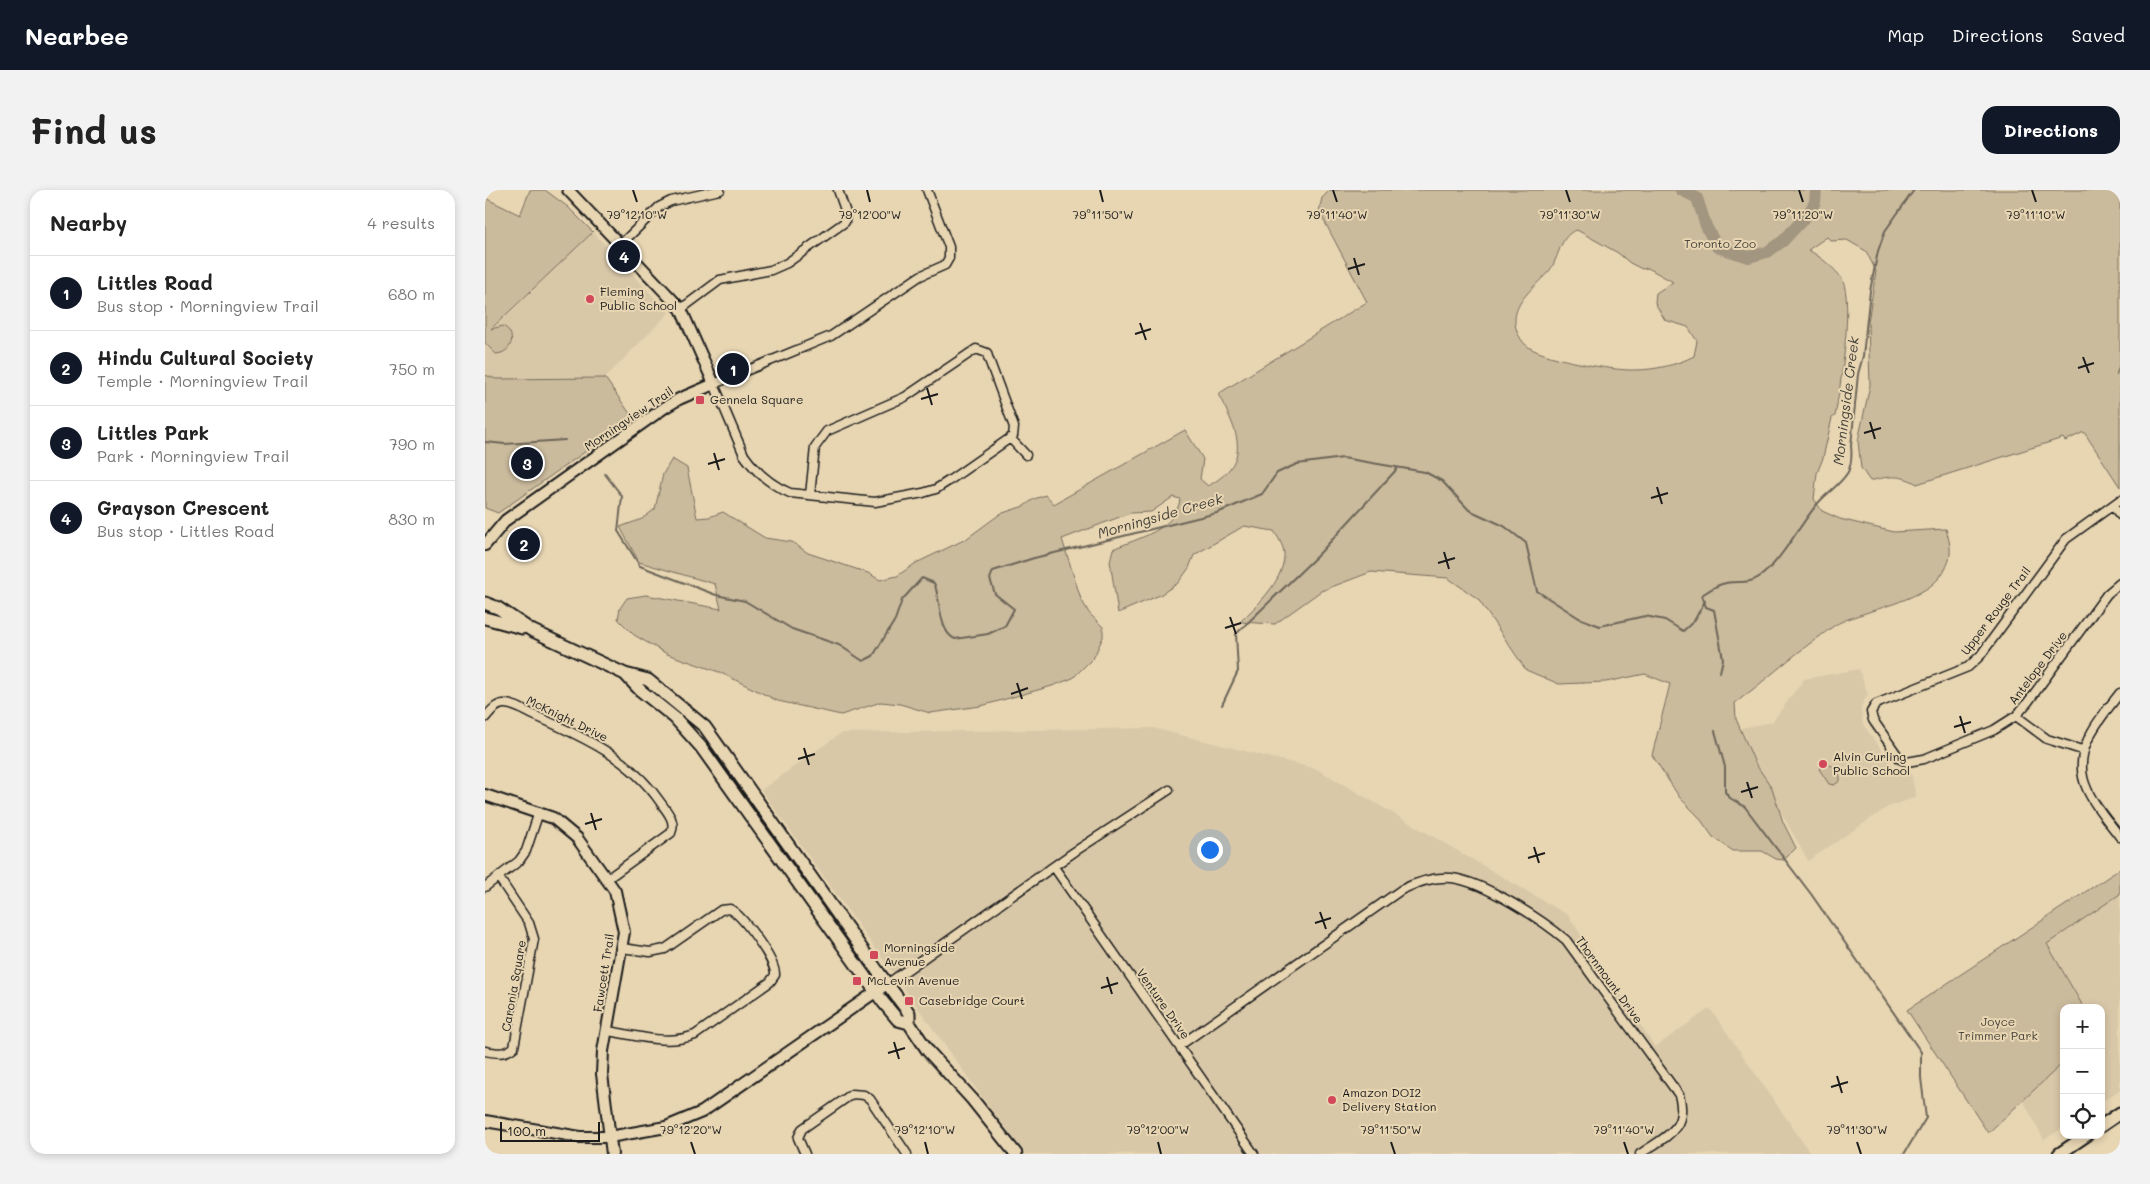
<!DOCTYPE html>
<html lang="en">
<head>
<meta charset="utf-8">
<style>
	:root { --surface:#fff; --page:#f2f2f2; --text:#222; --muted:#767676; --line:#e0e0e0; --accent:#111827 }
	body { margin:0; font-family:Mali,sans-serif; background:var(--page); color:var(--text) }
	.controls { position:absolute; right:15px; bottom:15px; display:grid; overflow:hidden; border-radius:10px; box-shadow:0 2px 8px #0003 }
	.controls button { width:45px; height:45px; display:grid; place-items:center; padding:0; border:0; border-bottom:1px solid var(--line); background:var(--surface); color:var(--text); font:25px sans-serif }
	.scale { position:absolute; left:15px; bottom:12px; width:100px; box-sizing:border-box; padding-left:5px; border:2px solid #1c1c1c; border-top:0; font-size:14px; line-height:18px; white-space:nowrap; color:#1c1c1c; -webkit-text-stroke:4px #e8d6b3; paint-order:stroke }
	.you { position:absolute; left:724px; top:659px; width:18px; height:18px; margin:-12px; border:4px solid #fff; border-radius:50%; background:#1a73e8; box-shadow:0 0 0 8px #1a73e833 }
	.badge { display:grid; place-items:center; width:32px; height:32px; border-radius:50%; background:var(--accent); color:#fff; font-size:16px; font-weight:700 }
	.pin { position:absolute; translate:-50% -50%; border:2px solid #fff; box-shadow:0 1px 5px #0006 }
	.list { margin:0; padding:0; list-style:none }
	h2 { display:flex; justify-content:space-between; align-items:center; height:65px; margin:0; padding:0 20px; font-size:21px }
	h2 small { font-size:16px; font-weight:400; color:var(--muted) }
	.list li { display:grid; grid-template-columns:32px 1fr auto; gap:15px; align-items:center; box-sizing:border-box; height:75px; padding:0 20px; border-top:1px solid var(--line) }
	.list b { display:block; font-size:19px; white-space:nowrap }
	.list p { margin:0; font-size:16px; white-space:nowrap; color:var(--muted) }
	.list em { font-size:16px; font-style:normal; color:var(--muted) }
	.icon { flex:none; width:28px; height:28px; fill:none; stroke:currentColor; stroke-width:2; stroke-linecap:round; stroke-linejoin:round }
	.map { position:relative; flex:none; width:1635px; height:964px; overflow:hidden; border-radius:15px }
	header { display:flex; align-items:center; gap:30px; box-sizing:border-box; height:70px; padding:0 25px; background:var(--accent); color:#fff }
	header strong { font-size:24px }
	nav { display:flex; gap:28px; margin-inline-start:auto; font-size:18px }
	.intro { display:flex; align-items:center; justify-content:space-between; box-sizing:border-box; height:120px; padding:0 30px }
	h1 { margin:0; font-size:35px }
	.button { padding:12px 22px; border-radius:15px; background:var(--accent); color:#fff; font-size:18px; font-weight:700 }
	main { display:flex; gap:30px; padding:0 30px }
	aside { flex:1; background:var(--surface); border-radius:15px; box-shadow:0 2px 8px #0003 }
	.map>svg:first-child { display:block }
</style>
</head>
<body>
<header>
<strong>Nearbee</strong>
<nav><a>Map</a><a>Directions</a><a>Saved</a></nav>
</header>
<div class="intro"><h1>Find us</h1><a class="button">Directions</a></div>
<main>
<aside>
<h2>Nearby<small>4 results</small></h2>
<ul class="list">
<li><span class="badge">1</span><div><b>Littles Road</b><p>Bus stop · Morningview Trail</p></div><em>680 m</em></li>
<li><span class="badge">2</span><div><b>Hindu Cultural Society</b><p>Temple · Morningview Trail</p></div><em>750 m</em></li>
<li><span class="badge">3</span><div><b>Littles Park</b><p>Park · Morningview Trail</p></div><em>790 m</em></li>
<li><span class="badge">4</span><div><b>Grayson Crescent</b><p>Bus stop · Littles Road</p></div><em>830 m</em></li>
</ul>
</aside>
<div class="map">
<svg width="1635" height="964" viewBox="0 0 1635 964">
	<rect width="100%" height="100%" fill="#e8d6b3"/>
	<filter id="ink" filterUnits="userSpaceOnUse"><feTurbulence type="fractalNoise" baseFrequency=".02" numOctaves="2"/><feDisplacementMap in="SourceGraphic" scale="10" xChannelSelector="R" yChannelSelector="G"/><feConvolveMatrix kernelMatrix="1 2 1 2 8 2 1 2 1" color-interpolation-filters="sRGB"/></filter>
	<g filter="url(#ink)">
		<path fill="#d9c8a8" d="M108,42l76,81 -64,65 -110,1 -10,-4v-39z
			M1374,479l9,25 -7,13 2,17 32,45 16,4 5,24 -28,10 -80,54 -50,-90 -17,-43 31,-6 32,-43z
			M668,538l164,41 251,146 87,132 55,-39 101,146h-788l-262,-364 80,-57z
			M1635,704v196l-19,12v-94h-17l-37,-64z
			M1579,872v65l-20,13 -21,-40z"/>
		<path fill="#cbbb9d" stroke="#746c5c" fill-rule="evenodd" d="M45,0h15l23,17 25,25 -102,97 12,-3c14,7 10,27 -7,28l-11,-11v-145l35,17z
			M845,0h790v172l-4,13 4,-7v119l-36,-55 -19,9 -2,-3 -146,46c-17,-10 -28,-8 -47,-3l-9,-13 -3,-27 12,-56 -2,-63 8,-51 -10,-20 -19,-11 -16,1 -4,-4 -19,13c9,4 29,20 34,29 12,23 -2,111 -7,137l-3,2 -9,40 -6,15 -3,26 8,12 18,8 54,13 52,-3c6,21 7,31 -7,49 -19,23 -72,32 -98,44 -7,3 -15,10 -22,15 -29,20 -55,45 -84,66l1,16 19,44 17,25 11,34 13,26 -12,12 -8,-1 -14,-8h-29l-20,-14 -15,-21 -18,-18 -28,-43 18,-71 -25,-10 -39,8 -47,2 -33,-14 -48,-71 -30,-21 -77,-6 -50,19 -46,33 -35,-2c17,-17 42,-39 44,-65 1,-9 -5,-18 -10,-26l-30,-5 -50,29 -5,13 -11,15 -18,12 -42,18 -8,-52 3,-12c25,-11 63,-19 67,-50l-7,-2 -22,15 -21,1 -68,26 19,60 8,14 14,14v10l-9,20 -21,21 -21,8 -71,20 -51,7 -30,-9 -19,-2 -40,13 -63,-14 -59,-29 -52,-18 -33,-19 -16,-16 2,-11 7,-10 19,-3 75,14 -6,-25 -76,-22 -19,-35 22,-8 13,-10 8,-35 9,-15 15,9 10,50 12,-1 14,-5 42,26 27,4 16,11 60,20 12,7 17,-4 19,-13 50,-24 34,-25 24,-8 10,-7 12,-4 8,9 131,-74 18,29 -3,20 8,7c45,-25 30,-54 10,-92l149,-92 -48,-91 3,-13zM1092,40l41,23 12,10 12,6 6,-1 25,14 -17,11 -1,10 10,17 23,7 9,14 -3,15c-17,9 -40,14 -59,14 -22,1 -87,-11 -105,-22 -9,-5 -16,-19 -15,-29 1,-20 23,-35 35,-49 9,-12 10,-36 27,-40z
			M0,185l11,4 109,-1 28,40 -135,95 -13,-5z
			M1339,574c10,0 17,8 16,17l-6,4 -5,-1 -10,-15z
			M1635,679v25l-73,50 37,64h-20v54l-76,71 -81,-123z"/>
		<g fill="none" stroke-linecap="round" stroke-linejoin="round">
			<path stroke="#6c6558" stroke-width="2" d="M0,252l20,2 60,-4
				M120,284l17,22 -4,35 22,35 76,29 29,6 47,28 47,16 24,16 10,-5 22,-36 7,-20 20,-22 12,5c7,15 4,49 21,56l33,-5 17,-8 9,-17 -19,-15 -5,-15 3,-8 41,-13 183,-45 45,-19 15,-21 20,-9 46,-6 82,14 17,9 27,29 35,16 22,17 11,48 42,27 21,8 45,-10 20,4 18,11 11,-10 11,-20
				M1235,482l3,-13 -9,-49 -8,-3 -4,-12c6,-4 13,-9 20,-11 13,-4 26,1 37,-7 21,-13 42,-55 60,-75 10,-11 21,-17 29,-30 4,-9 4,-17 3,-26l7,-72 5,-18 7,-65 8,-40 7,-20 29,-41
				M737,515l16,-34 -2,-37 83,-80 78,-85
				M1230,541l10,36v25l5,6 15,9 66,87 110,158v26l5,40 -22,36"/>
			<path stroke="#a29680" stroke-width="12" d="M1196,0l16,8 9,28 11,21 32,10 18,-5 16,-11 26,-28 6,-11 1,-12"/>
			<defs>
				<path id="minor" d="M136,54l38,-37 12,-6 49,-11
					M196,119l39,-29 51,-10 16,-7 58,-41 1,-9 -8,-23
					M526,249l15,16
					M325,305l5,-48 12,-16 78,-34 71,-48 11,4 1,4 26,70 -1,9 -63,44 -14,9 -13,4 -48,9 -85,-9c-19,-8 -34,-21 -46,-38l-30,-71 117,-48 89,-60 25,-11 4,-7v-11l-22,-57
					M1635,310l-54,39 -86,117 -12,11 -92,37 -5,8 2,8 27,39 7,3 17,-3 70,-29 22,-14 12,-14 79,-108 13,-11
					M1628,316l7,9
					M1635,503c-22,28 -50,59 -33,96 7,17 22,33 33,48
					M1531,526l31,23 35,11
					M0,528c5,-6 10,-13 18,-14 11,-1 25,9 35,13 48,21 93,42 123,86 7,10 15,18 10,30l-64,46
					M569,677l200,287
					M0,697l34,-26 7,-10 13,-39
					M402,794l187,-132 95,-62
					M122,841c30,4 58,15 88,4l75,-53 5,-7c1,-14 -32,-59 -45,-66l-9,1 -56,39 -15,3 -28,-4
					M694,856l222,-156c16,-8 33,-14 51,-12 32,4 89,41 114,62l113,155c10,35 -15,42 -39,59
					M0,861c11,2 20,4 29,-4l20,-108 -5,-16 -30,-45
					M320,964l-7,-16 4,-9 50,-35 12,1 6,4 37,55"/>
				<path id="tertiary" d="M0,355l21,-25 158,-112 15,-9 35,-15 -33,-75 -113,-119
					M0,605l68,23 24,20 38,53 9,41 -21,119 -1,23 10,80
					M0,931l95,16h29l57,-10 36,-15 185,-128"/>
				<path id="secondary" d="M0,413l13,5 33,22 94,44 23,6 57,47 174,246 30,40v10
					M0,428l37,10
					M140,484l15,16 35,28 26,29 182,255 15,18 11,3 19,28 44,48 44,55
					M1616,936l19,-13
					M1574,964l28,-19"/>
			</defs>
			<use href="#minor" stroke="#1c1c1c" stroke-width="11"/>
			<use href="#tertiary" stroke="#1c1c1c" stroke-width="14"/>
			<use href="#secondary" stroke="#1c1c1c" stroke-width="15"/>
			<use href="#minor" stroke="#e8d6b3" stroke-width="8"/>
			<use href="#tertiary" stroke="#e8d6b3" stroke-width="10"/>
			<use href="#secondary" stroke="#e8d6b3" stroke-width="11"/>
		</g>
	</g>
	<path fill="none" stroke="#1c1c1c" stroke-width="2" d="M148,0l4,12M382,0l3,12M615,0l3,12M848,0l4,12M1081,0l4,12M1314,0l4,12M1547,0l4,12M869,68l5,17M863,79l17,-5M655,133l6,17M650,144l16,-5M1598,167l6,16M1593,178l16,-5M442,198l5,17M436,209l17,-5M1385,232l5,17M1379,243l17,-5M229,263l5,17M223,274l17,-5M1172,297l5,17M1166,308l17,-5M959,362l5,17M953,373l17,-5M745,427l6,17M740,438l16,-5M532,493l5,16M526,504l17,-6M1475,526l5,17M1469,537l17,-5M319,558l5,17M313,569l17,-5M1262,592l5,16M1256,602l17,-5M106,623l5,17M100,634l17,-5M1049,657l5,16M1043,668l17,-5M835,722l6,17M830,733l16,-5M622,787l5,17M616,798l17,-5M409,852l5,17M403,863l17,-5M1352,886l5,17M1346,897l17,-5M206,952l4,12M440,952l3,12M673,952l3,12M906,952l4,12M1139,952l4,12M1372,952l4,12"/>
	<g fill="#d1495b" stroke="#e8d6b3" stroke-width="2">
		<circle cx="105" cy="109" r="5"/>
		<rect x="210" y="205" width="10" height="10" rx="2.5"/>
		<circle cx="1338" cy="574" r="5"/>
		<rect x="384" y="760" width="10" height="10" rx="2.5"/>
		<rect x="367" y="786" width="10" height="10" rx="2.5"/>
		<rect x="419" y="806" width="10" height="10" rx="2.5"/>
		<circle cx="847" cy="910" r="5"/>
	</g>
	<g text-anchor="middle" stroke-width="4" stroke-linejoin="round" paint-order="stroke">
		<g font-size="12" fill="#48443c" stroke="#e8d6b3">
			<text x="1235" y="58">Toronto Zoo</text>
			<text x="1513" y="836">Joyce<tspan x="1513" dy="14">Trimmer Park</tspan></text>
		</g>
		<g font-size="12" fill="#1c1c1c" stroke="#e8d6b3" text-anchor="start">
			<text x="115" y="106">Fleming<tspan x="115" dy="14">Public School</tspan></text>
			<text x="225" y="214">Gennela Square</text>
			<text x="1348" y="571">Alvin Curling<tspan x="1348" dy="14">Public School</tspan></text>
			<text x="399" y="762">Morningside<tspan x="399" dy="14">Avenue</tspan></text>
			<text x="382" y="795">McLevin Avenue</text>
			<text x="434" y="815">Casebridge Court</text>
			<text x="857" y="907">Amazon DOI2<tspan x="857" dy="14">Delivery Station</tspan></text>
		</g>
		<g font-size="12" fill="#1c1c1c" stroke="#e8d6b3">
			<text transform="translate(144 229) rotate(-34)" y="4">Morningview Trail</text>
			<text transform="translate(1511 421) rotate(-53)" y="4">Upper Rouge Trail</text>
			<text transform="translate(1553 478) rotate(-53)" y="4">Antelope Drive</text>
			<text transform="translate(82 529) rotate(26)" y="4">McKnight Drive</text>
			<text transform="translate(119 783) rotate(-81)" y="4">Fawcett Trail</text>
			<text transform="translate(1124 790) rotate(54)" y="4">Thornmount Drive</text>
			<text transform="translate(29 796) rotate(-80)" y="4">Caronia Square</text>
			<text transform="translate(678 814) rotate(55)" y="4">Venture Drive</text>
		</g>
		<g font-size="14" font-style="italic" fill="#44413a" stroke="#e8d6b3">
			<text transform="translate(1361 211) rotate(-83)" y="5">Morningside Creek</text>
			<text transform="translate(675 326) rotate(-16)" y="5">Morningside Creek</text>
		</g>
	</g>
	<g font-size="12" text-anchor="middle" fill="#1c1c1c" stroke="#e8d6b3" stroke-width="4" stroke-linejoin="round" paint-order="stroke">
		<text x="152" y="29">79°12'10"W</text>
		<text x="385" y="29">79°12'00"W</text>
		<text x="618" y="29">79°11'50"W</text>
		<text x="852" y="29">79°11'40"W</text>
		<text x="1085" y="29">79°11'30"W</text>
		<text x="1318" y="29">79°11'20"W</text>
		<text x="1551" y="29">79°11'10"W</text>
		<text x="206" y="944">79°12'20"W</text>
		<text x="440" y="944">79°12'10"W</text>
		<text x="673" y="944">79°12'00"W</text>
		<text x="906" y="944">79°11'50"W</text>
		<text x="1139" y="944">79°11'40"W</text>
		<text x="1372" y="944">79°11'30"W</text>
	</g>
</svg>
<div class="controls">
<button>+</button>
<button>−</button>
<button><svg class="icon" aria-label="locate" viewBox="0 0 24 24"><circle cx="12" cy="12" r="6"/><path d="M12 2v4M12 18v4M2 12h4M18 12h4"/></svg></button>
</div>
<div class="scale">100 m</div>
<div class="you"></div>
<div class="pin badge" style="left:248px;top:179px">1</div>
<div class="pin badge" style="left:39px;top:354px">2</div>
<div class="pin badge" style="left:42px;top:273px">3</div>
<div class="pin badge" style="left:139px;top:66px">4</div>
</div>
</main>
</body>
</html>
